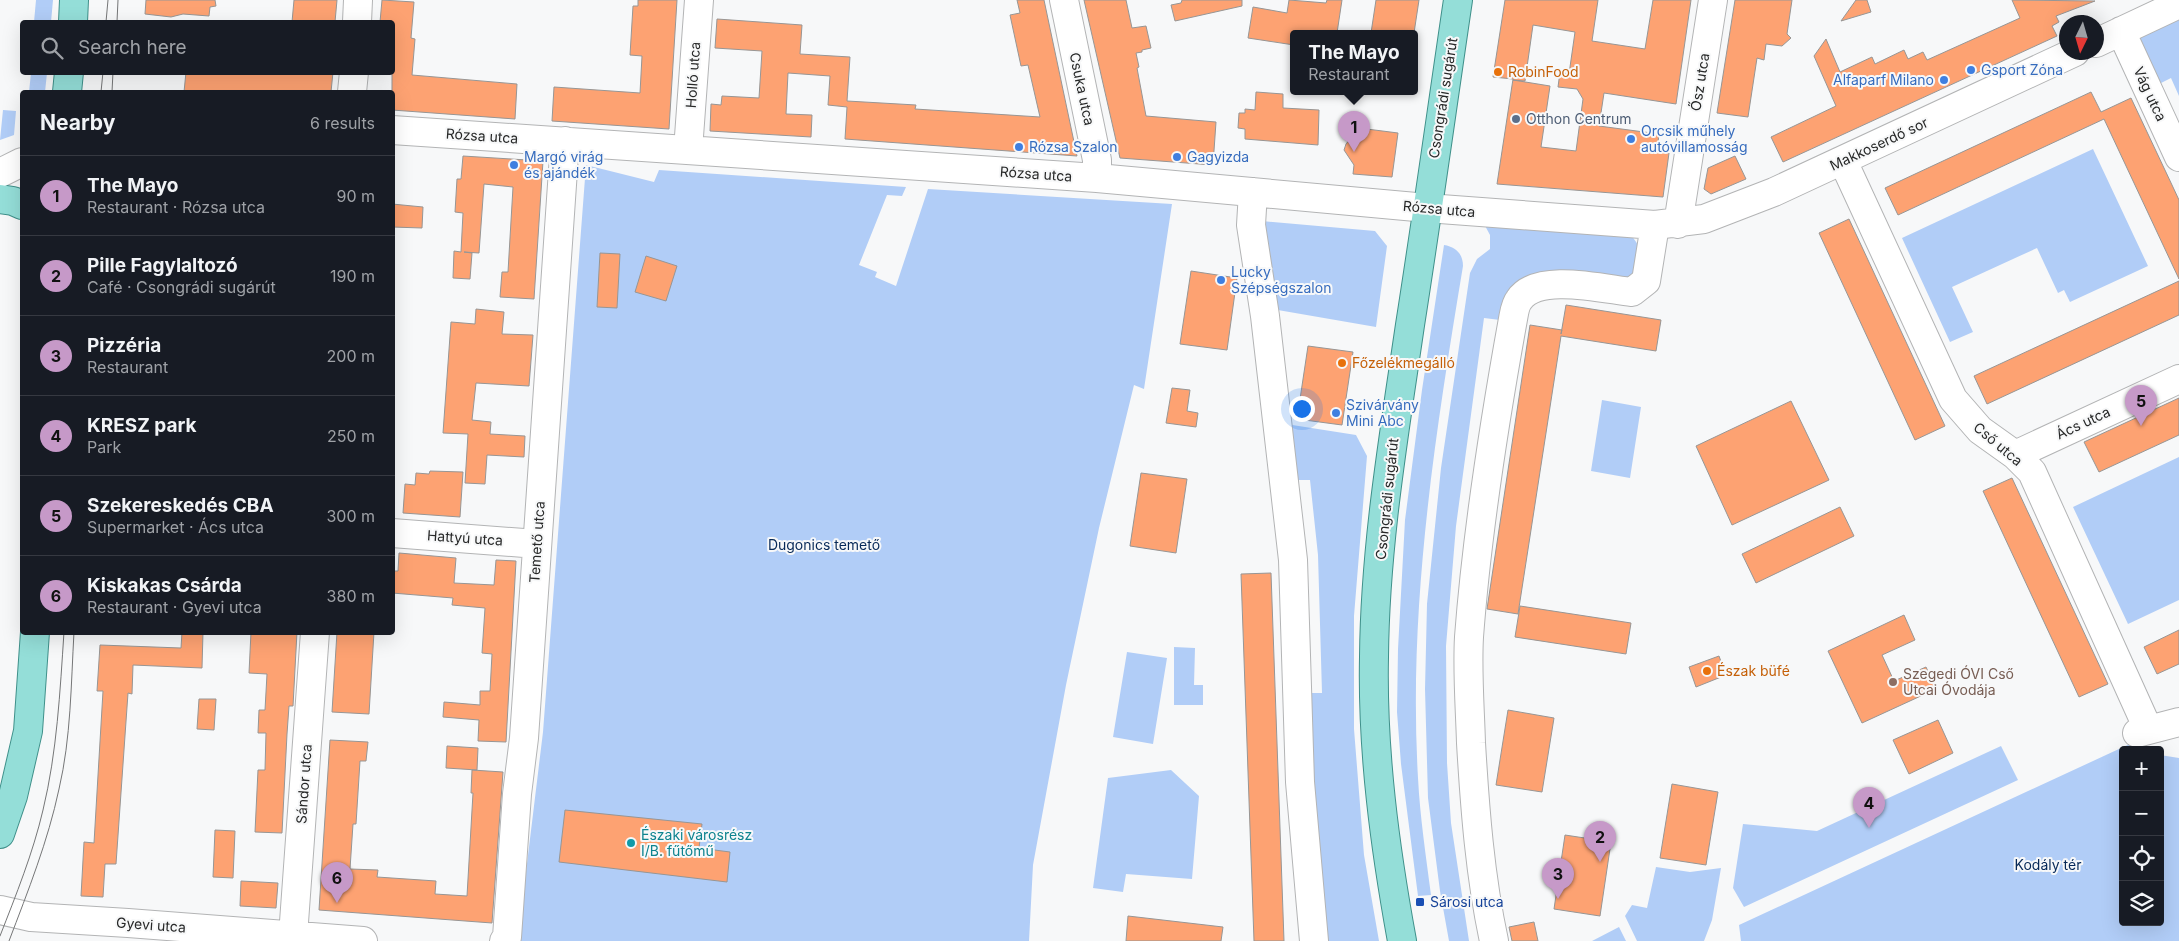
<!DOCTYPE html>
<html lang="en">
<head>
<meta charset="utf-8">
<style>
	:root { --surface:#171b24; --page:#20242c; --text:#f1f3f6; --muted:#9ea1a6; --line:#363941; --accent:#c699c8 }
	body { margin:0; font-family:Inter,sans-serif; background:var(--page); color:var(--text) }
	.controls { position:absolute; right:15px; bottom:15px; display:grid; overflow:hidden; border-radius:5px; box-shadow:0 5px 20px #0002 }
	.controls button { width:45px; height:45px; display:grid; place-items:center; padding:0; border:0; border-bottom:1px solid var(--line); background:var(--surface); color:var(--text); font:25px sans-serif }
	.compass { position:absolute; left:2059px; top:15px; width:45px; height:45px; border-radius:50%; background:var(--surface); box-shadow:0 5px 20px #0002; rotate:185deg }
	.you { position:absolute; left:1301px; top:408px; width:18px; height:18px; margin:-12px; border:4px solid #fff; border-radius:50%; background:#1a73e8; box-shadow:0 0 0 8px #1a73e833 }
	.badge { display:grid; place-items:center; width:32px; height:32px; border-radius:50%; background:var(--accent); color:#111; font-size:16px; font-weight:700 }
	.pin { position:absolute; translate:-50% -41px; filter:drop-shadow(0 1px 2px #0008) }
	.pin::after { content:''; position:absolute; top:26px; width:18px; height:15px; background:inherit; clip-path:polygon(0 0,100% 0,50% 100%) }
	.popup { position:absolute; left:1290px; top:30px; width:128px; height:65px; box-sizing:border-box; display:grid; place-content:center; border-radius:5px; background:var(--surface); filter:drop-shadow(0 1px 4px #0005); font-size:16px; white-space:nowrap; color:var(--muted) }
	.popup b { font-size:19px; color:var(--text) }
	.popup::after { content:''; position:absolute; left:50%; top:100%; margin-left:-10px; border:10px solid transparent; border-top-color:var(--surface) }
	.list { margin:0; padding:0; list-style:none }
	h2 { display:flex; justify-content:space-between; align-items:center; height:65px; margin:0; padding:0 20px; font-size:21px }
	h2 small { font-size:16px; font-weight:400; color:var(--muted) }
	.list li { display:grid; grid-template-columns:32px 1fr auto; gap:15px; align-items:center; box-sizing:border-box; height:80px; padding:0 20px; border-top:1px solid var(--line) }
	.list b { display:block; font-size:19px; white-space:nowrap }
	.list p { margin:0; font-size:16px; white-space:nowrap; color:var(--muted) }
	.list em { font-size:16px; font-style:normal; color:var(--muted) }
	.icon { flex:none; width:28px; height:28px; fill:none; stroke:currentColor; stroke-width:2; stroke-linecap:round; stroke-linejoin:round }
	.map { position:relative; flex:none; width:2179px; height:941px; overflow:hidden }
	.search { position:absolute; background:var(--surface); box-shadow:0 5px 20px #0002; left:20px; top:20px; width:375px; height:55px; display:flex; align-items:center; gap:12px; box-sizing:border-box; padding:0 18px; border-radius:5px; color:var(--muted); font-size:19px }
	.panel { position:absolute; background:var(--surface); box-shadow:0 5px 20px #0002; left:20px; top:90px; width:375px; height:545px; border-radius:5px }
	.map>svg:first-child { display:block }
</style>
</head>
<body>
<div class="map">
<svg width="2179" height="941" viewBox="0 0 2179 941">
	<rect width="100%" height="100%" fill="#f7f8f9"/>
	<path fill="#b1cdf7" d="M36,0h17l-2,22h-17z
		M2179,13v83l-8,-18 -16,8 -18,-43 6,-12z
		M31,73h16l-2,19h-16z
		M3,110l13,1 -2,24 -14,5z
		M2093,149l55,117 -78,36 -6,-12 -6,3 -21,-45 -85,39 21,45 -23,10 -48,-104z
		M586,165l68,17 5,-12 247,17 -4,9 -15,-1 -28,70 18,7 -2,5 21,9 32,-97 244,15 -28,185 -10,-4 -35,143 -33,157 -33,180 -4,76h-508l4,-61 18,-148z
		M1262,221l113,10 12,15 -11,81 -104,-18z
		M1483,222l145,10c16,17 17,28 3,46l-89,-2 -42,44 -16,-2 -28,208 -10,120 1,117 4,60 18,118h-20l-9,-50 -12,-93 -3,-109 2,-85 14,-136 29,-195 7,-14 13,-10v-14z
		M1444,245c12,2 19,9 19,21 -28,169 -55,340 -45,512 2,39 8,78 13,117l-13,1 -17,-132 -4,-52 1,-63 7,-129 17,-130z
		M1602,400l39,7 -11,71 -39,-7z
		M1286,424l70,11 11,21 -13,160v113l10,126 15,86h-54l-19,-248h16l-4,-138 -8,-75h-17z
		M2179,457v143l-51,24 -55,-117z
		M1174,647l21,1 -1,37h9v20h-29z
		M1127,652l40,6 -14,86 -40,-7z
		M2147,736l-1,14h-23v172h37v-167l19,3v183h-438l-2,-16z
		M2001,746l17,34 -274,127 -11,-19 10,-64 74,7z
		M1171,770l28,26 -7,83 -66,-5 -3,18 -30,-4 15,-110z
		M1656,867l34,5 31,-4 -9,52 -8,21h-67l-12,-25 7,-11 15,3z
		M1619,927l7,14h-34z"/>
	<path fill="#fda272" stroke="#979695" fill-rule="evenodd" d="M146,0h69l1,6 -6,1 -1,9 -26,-2 -12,3 -26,-3z
		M294,0h43l-2,22h-43z
		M382,0l32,2 -3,36 4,1 -3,36 105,9 -2,35 -123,-9v-88h-12z
		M638,0h39l-8,129 -117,-8 2,-34 86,6 2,-37 -12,-1 3,-49h5z
		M1017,0h27l33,156 -232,-17 2,-32 -19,-2 2,-29 -42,-3 -2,41 26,1 -1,22 -101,-6 1,-27 10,1 1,-9 37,2 3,-47 -47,-3 2,-29 85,6 -2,29 50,3 -3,44 69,4 -1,4 125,8 -12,-52 -7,1 -11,-51 10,-2z
		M1084,0h42l6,28 14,-2 5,22 -9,2v2l-6,1 3,14 -2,1 9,48 70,6 -3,43 -93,-7z
		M1182,0h60v6l-67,15 -4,-16 10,-2z
		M1289,0l37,3 1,-3h15l-5,33h-43v12l-46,-7 5,-31 34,6z
		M1376,0h43l-5,33h-43z
		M1505,0h93l-6,41 53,8 8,-49h38l-15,104 -72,-11 -5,33 60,8 -2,17 12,2 -6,44 -166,-13 16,-105 -20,-2zM1533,25l42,7 -6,42 -9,-2 -2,15 19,2 6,10 -7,52 -35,-4 9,-61 -37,-6 12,1z
		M1735,0h57l-5,34 4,4 -9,8 -16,-2 -2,16 -7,-2 -9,59 -31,-4z
		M1856,0h11l4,12 -30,9z
		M2012,0l83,1 -39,15 3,6 -7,4 5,10 -274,126 -12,-25 65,-31 -22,-50 12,-17 14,33 32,-15 3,7 29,-14 4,9 15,-7 4,8 93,-42z
		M186,72h147l-2,20h-147z
		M1256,92l27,2v14l36,2 -1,35 -73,-6v-10l-7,-1 1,-15h6v-4l10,1z
		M2091,92l10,20 30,-14 41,87 7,15v79l-75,-160 -206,96 -13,-27z
		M1359,128l39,5 -6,44 -39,-3 1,-9 -10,-15 2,-6z
		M463,156l80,5 -9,138 -34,-2 2,-25h6l5,-85 -29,-3 -5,69 -15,-1 8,1 -2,26 -17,-1 1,-27 7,1 2,-39 -8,-1 2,-33h4z
		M1735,156l11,23 -35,15 -7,-5 4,-21z
		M392,204l31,3 -1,21 -30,-1z
		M1849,219l96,207 -30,14 -96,-207z
		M600,253l20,1 -3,54 -20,-1z
		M646,256l31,10 -11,35 -31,-9z
		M1191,271l46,7 -10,72 -47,-6z
		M2179,281v34l-192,89 -13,-28z
		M1566,305l95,15 -5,31 -95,-15 -43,278 -31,-5 43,-284 32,5 -1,4z
		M476,309l28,3 -2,22 31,1 -4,51 -53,-3 -4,37 19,2 -1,12 35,2 -1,21 -37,-2 -2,29 -20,-1 3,-49 -25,-1 8,-111 24,2z
		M1308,346l45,6 -11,73 -45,-6z
		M1172,388l18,2 -3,21 11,2 -2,14 -30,-4z
		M2179,398v37l-80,37 -15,-30z
		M1791,401l38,79 -97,45 -36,-79z
		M430,471l33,1 -3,45 -57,-4 2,-29 10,1 1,-12 13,1z
		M1141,473l46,6 -11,74 -46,-7z
		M2012,478l96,206 -29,13 -96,-206z
		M1840,507l14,29 -98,47 -14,-29z
		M399,553l57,5 -2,25 40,2 2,-25 20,1 -10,181 -28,-1 1,-21 -36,-3 1,-15 36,3v-14h10l2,-37 -10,-1 3,-45 -33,-3 1,-7 -61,-5v-22h6z
		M1271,573l13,368h-30l-13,-367z
		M1520,606l111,17 -5,31 -111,-17z
		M1904,615l11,25 -33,15 12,26 32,-14 10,22 -74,34 -34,-72z
		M2179,630v34l-22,10 -13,-27z
		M182,632h21l-1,36 -69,-3 -1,29 -4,-1 -12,171h-11l-2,33 -22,-1 3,-54 10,1 9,-152h-6l3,-46 81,3z
		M251,632h46l-4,74h-4l-2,28 -5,99 -27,-1 3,-62h7l1,-37h-8l1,-23h6l2,-36 -18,-1z
		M337,632h37l-5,82 -37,-2z
		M1719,656l7,19 -30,12 -7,-20z
		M199,699h17l-2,31 -17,-1z
		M1508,710l46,8 -12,74 -46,-7z
		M1938,720l15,33 -44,21 -16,-34z
		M330,740l38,2 -2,19h-6l-4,63h-3l-3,45 28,1 -1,7 59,4 -1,13 32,2 6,-103h-2l1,-23 31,2 -11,151 -173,-13z
		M447,746l31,2 -1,22 -31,-2z
		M1672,784l46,8 -12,73 -46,-7z
		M565,810l137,14 -3,24 31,4 -3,30 -168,-20z
		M215,830l20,1 -2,47 -20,-1z
		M1565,835l46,7 -11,74 -46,-7z
		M241,881l37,2 -2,25 -36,-2z
		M1128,916l95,11 -2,14h-95z
		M1534,922l4,19h-26l-3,-14z"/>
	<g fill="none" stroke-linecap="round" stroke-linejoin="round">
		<defs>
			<path id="minor" d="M1064,0l33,160v18
				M357,22l1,-22
				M2121,31l58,126
				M2096,43l83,-39
				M352,92l2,-20
				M392,130l705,48 330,30 228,17 49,-6 70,-27 301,-140
				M688,150l11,-150
				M1843,161l110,238 27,31 35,25 17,17 116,257
				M0,173l22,-11
				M1253,192l-2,33 14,91 28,244 7,222 14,159
				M1678,224l35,-224
				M2015,455l164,-76
				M392,533l145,11
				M2137,733l42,-11
				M0,910l31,7 97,6 235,18
				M293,936l22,-304
				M504,941l3,-4 10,-143 7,-56 41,-597
				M1494,941c-14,-65 -19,-131 -23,-198 -1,-35 -4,-71 -2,-106 8,-107 25,-213 44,-318 1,-5 2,-14 6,-19 18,-28 85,-11 113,-8l14,-11 9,-56"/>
			<path id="major" d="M73,22l1,-22
				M67,92l2,-20
				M0,199l13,2 9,4
				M0,834l13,-38 15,-65 7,-99
				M1402,941c-17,-93 -30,-189 -28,-284 1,-112 20,-222 36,-332 17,-108 32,-217 48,-325"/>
		</defs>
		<use href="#minor" stroke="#b3b4b5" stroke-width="30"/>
		<use href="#major" stroke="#3f908a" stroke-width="30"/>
		<use href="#minor" stroke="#fff" stroke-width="28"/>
		<use href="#major" stroke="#94ded8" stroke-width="28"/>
		<path stroke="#757677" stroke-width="1" d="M106,22l2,-22
			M117,22l1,-22
			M101,92l2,-20
			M112,92l1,-20
			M0,936c16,-41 33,-83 43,-126 14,-58 17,-118 21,-178
			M9,941c19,-50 39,-100 50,-152 12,-51 12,-105 15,-157"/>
	</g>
	<g fill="#3f7fe0" stroke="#f7f8f9" stroke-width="2">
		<circle cx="1971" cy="70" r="5"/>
		<circle cx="1944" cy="80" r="5"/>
		<circle cx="1631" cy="139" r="5"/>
		<circle cx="1019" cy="147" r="5"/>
		<circle cx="1177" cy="157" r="5"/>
		<circle cx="514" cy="165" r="5"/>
		<circle cx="1221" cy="280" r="5"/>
		<circle cx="1336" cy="413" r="5"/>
	</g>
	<g fill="#e8710a" stroke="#f7f8f9" stroke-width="2">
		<circle cx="1498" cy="72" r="5"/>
		<circle cx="1342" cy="363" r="5"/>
		<circle cx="1707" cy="671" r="5"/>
	</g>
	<circle fill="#5c6f8a" stroke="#f7f8f9" stroke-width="2" cx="1516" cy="119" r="5"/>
	<circle fill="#8d6e63" stroke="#f7f8f9" stroke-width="2" cx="1893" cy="682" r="5"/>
	<circle fill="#0f9aa8" stroke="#f7f8f9" stroke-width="2" cx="631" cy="843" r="5"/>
	<rect fill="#1a4fb4" stroke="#f7f8f9" stroke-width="2" x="1415" y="897" width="10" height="10" rx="2.5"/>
	<g text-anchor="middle" stroke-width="4" stroke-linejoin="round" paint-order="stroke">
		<g font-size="14" fill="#366cbe" stroke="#f7f8f9" text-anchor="start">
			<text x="1981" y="75">Gsport Zóna</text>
			<text x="1934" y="85" text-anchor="end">Alfaparf Milano</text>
			<text x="1641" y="136">Orcsik műhely<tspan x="1641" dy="16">autóvillamosság</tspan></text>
			<text x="1029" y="152">Rózsa Szalon</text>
			<text x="524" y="162">Margó virág<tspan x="524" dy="16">és ajándék</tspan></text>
			<text x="1187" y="162">Gagyizda</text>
			<text x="1231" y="277">Lucky<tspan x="1231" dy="16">Szépségszalon</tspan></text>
			<text x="1346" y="410">Szivárvány<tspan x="1346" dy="16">Mini Abc</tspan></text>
		</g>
		<g font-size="14" fill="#c56008" stroke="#f7f8f9" text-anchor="start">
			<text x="1508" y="77">RobinFood</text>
			<text x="1352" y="368">Főzelékmegálló</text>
			<text x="1717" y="676">Észak büfé</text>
		</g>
		<g font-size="14" fill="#272828" stroke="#f7f8f9">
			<text transform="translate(693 75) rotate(-86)" y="5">Holló utca</text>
			<text transform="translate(1700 82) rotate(-81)" y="5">Ősz utca</text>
			<text transform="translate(1082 89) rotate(78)" y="5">Csuka utca</text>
			<text transform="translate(2150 94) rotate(65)" y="5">Vág utca</text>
			<text transform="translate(1443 98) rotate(-81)" y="5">Csongrádi sugárút</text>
			<text transform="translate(482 136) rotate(4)" y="5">Rózsa utca</text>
			<text transform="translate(1879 144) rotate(-25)" y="5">Makkoserdő sor</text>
			<text transform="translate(1036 174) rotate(4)" y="5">Rózsa utca</text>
			<text transform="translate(1439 209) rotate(5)" y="5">Rózsa utca</text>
			<text transform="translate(2083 423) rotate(-25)" y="5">Ács utca</text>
			<text transform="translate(1998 444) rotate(40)" y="5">Cső utca</text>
			<text transform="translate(1387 499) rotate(-84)" y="5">Csongrádi sugárút</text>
			<text transform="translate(465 538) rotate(4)" y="5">Hattyú utca</text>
			<text transform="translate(537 542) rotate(-86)" y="5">Temető utca</text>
			<text transform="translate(304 784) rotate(-86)" y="5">Sándor utca</text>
			<text transform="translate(151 925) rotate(4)" y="5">Gyevi utca</text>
		</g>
		<g font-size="14" fill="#4e5e75" stroke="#f7f8f9" text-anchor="start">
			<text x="1526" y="124">Otthon Centrum</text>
		</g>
		<g font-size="14" fill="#072958" stroke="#f7f8f9">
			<text x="824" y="550">Dugonics temető</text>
			<text x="2048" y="870">Kodály tér</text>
		</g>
		<g font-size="14" fill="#785e54" stroke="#f7f8f9" text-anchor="start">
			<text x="1903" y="679">Szegedi ÓVI Cső<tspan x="1903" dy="16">Utcai Óvodája</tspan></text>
		</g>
		<g font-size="14" fill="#0d838f" stroke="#f7f8f9" text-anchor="start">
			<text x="641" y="840">Északi városrész<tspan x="641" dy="16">I/B. fűtőmű</tspan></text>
		</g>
		<g font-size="14" fill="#164399" stroke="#f7f8f9" text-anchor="start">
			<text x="1430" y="907">Sárosi utca</text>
		</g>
	</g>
</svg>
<div class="controls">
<button>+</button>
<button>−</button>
<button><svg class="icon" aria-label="locate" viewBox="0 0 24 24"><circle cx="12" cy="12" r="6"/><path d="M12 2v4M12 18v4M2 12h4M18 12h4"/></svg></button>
<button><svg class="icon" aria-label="layers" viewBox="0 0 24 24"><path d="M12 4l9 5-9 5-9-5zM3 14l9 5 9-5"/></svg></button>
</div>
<svg class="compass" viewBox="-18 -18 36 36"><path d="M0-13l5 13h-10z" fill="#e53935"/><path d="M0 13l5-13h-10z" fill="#9ea1a6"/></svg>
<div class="you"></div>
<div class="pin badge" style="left:1354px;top:152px">1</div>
<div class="popup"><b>The Mayo</b>Restaurant</div>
<div class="pin badge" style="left:1600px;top:862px">2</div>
<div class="pin badge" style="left:1558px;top:899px">3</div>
<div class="pin badge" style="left:1869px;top:828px">4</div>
<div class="pin badge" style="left:2141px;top:426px">5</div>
<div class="pin badge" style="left:337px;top:903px">6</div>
<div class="search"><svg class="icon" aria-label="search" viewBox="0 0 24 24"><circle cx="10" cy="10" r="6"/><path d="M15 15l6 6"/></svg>Search here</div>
<section class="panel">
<h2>Nearby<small>6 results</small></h2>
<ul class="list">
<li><span class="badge">1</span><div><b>The Mayo</b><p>Restaurant · Rózsa utca</p></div><em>90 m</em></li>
<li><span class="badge">2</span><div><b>Pille Fagylaltozó</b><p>Café · Csongrádi sugárút</p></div><em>190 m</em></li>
<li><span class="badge">3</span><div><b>Pizzéria</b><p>Restaurant</p></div><em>200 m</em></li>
<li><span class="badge">4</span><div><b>KRESZ park</b><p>Park</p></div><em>250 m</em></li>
<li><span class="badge">5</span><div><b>Szekereskedés CBA</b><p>Supermarket · Ács utca</p></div><em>300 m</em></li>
<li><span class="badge">6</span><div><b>Kiskakas Csárda</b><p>Restaurant · Gyevi utca</p></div><em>380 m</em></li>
</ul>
</section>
</div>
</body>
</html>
